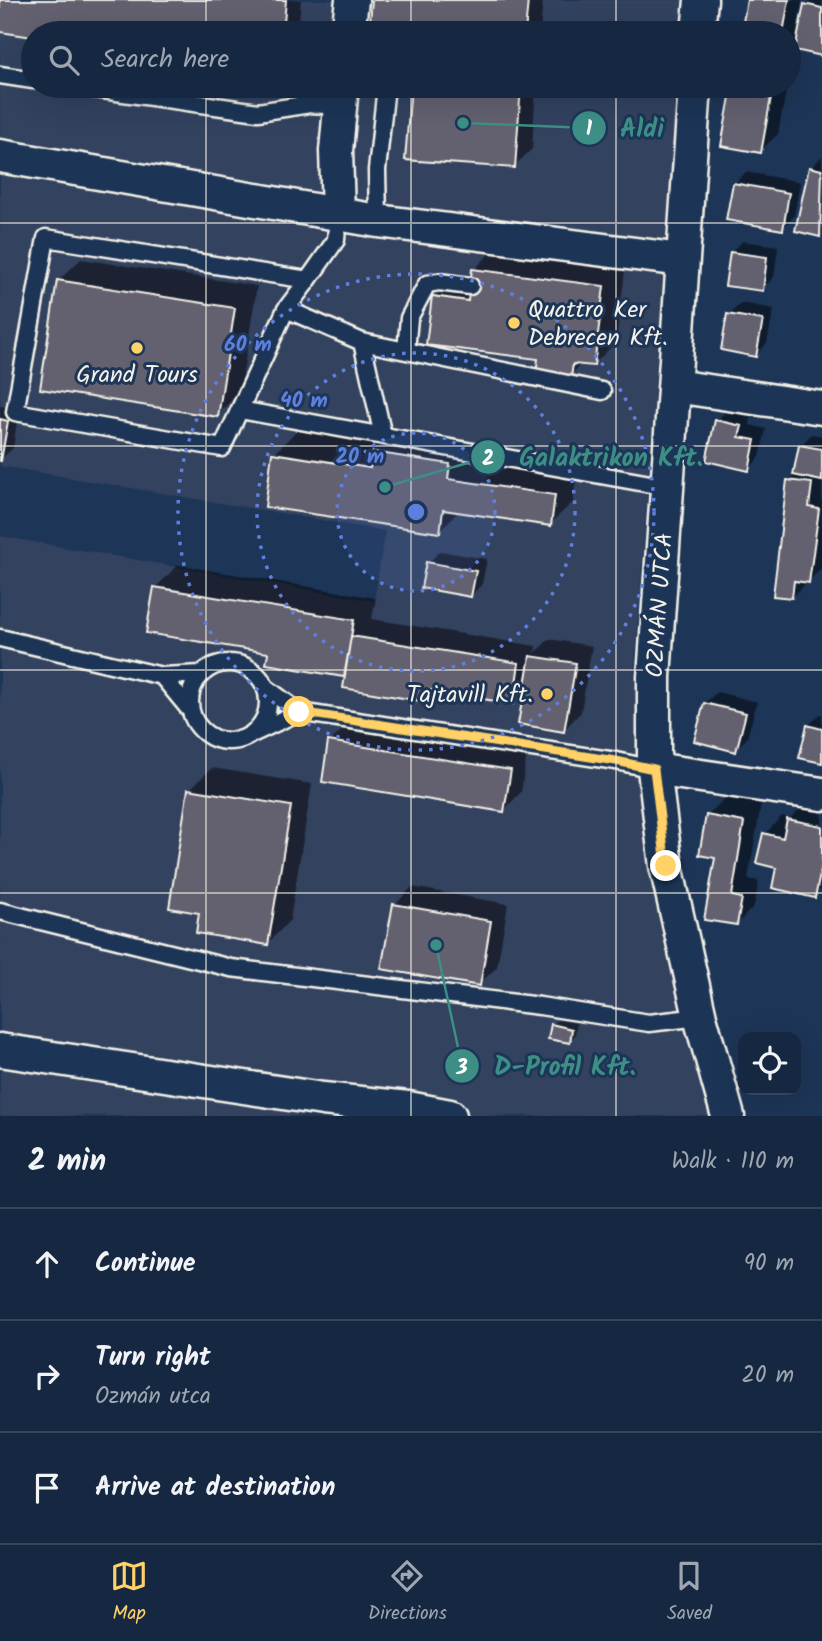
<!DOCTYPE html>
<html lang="en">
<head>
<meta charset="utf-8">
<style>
	:root { --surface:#162841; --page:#1f3048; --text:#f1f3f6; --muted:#9ea6b1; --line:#35445a; --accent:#ffd166 }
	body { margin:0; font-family:Kalam,sans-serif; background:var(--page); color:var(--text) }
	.controls { position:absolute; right:21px; bottom:21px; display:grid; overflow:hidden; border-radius:14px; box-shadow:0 7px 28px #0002 }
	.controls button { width:63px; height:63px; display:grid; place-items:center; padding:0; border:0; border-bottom:2px solid var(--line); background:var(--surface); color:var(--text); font:35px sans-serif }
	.stop { position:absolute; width:21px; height:21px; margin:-16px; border:5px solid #ffd166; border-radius:50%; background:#fff }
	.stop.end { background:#ffd166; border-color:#fff; box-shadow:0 2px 7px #0008 }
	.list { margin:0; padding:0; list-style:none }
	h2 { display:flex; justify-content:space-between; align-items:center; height:91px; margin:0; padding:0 28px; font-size:30px }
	h2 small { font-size:23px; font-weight:400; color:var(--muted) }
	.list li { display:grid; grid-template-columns:46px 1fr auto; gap:21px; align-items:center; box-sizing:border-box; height:112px; padding:0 28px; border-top:2px solid var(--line) }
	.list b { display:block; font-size:26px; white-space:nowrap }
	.list p { margin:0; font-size:23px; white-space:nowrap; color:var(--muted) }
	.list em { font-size:23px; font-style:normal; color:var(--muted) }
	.icon { flex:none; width:38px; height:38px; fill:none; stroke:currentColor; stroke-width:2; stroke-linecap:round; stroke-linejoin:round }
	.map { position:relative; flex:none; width:822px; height:1116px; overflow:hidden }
	.search { position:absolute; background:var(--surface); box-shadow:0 7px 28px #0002; left:21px; right:21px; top:21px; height:77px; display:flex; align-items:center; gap:18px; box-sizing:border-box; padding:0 24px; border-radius:38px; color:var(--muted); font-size:26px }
	.sheet { height:427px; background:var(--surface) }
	nav { display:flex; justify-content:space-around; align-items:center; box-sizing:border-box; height:98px; border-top:2px solid var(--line); background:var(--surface); font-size:19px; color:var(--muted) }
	nav a { display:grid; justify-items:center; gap:4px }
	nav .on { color:var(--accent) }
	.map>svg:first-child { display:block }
</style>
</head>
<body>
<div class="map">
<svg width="822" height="1116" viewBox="0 0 822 1116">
	<rect width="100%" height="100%" fill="#1d3557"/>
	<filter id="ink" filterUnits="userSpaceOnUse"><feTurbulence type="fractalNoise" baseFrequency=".0143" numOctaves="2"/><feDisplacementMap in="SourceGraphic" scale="14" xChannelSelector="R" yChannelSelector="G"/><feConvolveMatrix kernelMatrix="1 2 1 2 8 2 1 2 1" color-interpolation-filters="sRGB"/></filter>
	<g filter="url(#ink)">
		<path fill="#32425e" d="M0,0h683l-2,33h-648v53h644l-43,591 77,439h-711v-580l374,65 11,-70 -385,-65z"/>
		<path fill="#0007" d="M0,0h301l-3,33h-265v3l-33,-6z
			M373,0h170l-3,33h-169z
			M749,0h53l-7,43h3l8,-38 5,-5h11v54l-28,-6 -5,27v-42h-46z
			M413,86h123l-4,63 -18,17 -107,-8z
			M733,86h54l-9,48 -18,17 -37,-7z
			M822,156v77l-2,2 -9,-67z
			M746,172l54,10 -6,34 -12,12 -48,-44z
			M743,241l35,5 -4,31 -12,12 -31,-37z
			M496,247l130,17 -10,78 -23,23 -11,-2 -11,12 -137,-78 22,-23 17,3 1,-7z
			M81,259l176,27 -17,106 -23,23 -159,-134z
			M741,303l33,6 -7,34 -11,12 -27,-40z
			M0,406l19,3 -6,39 -12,11z
			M728,409l24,5 -2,11 16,4 -6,28 -12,12 -31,-48z
			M296,431l88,13 13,-13 75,11 -2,15 107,15 -4,30 -23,22 -91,-13 -20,20 -165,-77z
			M812,434l10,2v132l-30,29 -3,-116 5,-6 6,-29z
			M440,551l47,8 -5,25 -11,12 -43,-33z
			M178,565l198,33 -4,21 164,27 -1,7 14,-14 43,7 -11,66 -17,18 -38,-42 -14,14 -75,-13 -11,11 -80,-24 -78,-13 2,-11 -115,-64z
			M717,692l40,10 -10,36 -12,12 -30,-47z
			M820,714l2,1v47l-14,-36z
			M347,725l180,28 -6,39 -17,18 -174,-68z
			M212,768l100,16 -22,136 -22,23 -67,-31 -12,-122z
			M725,798l36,6 -13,75 11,2 -5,25 -17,18 -30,-108z
			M807,802l15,3v83l-8,8 -49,-62 17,-18 8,2z
			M412,887l96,17 -11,63 -18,17 -84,-79z
			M558,1020l19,3 -2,12 -6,6 -17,-16z"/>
		<path fill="#64616f" stroke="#f4f1e8" stroke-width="2" d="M0,0h286l-3,33h-250v4l-33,-5z
			M372,0h156l-3,33h-156z
			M747,0h42l-6,33h-42z
			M804,4l18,4v48l-27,-6z
			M411,86h110l-6,82 -110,-8z
			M732,86h41l-12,67 -40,-7z
			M809,167l13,3 -2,67 -25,-6z
			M733,183l56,10 -6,37 -57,-10z
			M730,252l37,5 -4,34 -38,-5z
			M472,269l132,17 -10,80 -21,-2 -2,13 -35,-5 2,-13 -112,-14 6,-49 36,5z
			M57,280l178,28 -17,109 -178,-28z
			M727,314l36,6 -7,37 -35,-7z
			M0,419l8,2 -7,40h-1z
			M715,420l27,6 -3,11 16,3 -6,31 -43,-10z
			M799,445l23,4v32l-29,-6z
			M373,452l77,12 -2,15 107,16 -4,31 -108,-16 -3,23 -175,-26 7,-54 98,15z
			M787,480l25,3 -3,24 10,2 -10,74 -15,-2 -2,17 -19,-2z
			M426,562l50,9 -5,26 -50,-9z
			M154,587l200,33 -10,57 -78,-13 2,-11 -122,-20z
			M351,636l168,27 -6,41 -84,-14 -2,12 -84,-14z
			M530,656l46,7 -12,69 -46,-8z
			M704,703l42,10 -10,39 -42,-11z
			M807,725l15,4v34l-23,-5z
			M328,741l183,29 -7,42 -182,-30z
			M188,789l103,17 -23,139 -72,-12 3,-20 -30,-5z
			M706,815l38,7 -12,74 10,2 -5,27 -33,-5 11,-62 -16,-3z
			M787,819l35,7v39l-7,33 -43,-10 4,-20 -20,-5 7,-30 20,5z
			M393,904l98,17 -11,65 -99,-17z
			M551,1024l21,5 -2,14 -22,-4z"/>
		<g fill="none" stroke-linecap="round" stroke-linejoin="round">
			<defs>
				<path id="lane" d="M0,75l33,5
					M74,86l184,26 52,-8 30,2
					M378,221l-1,-51 9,-84
					M308,280l-22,29 -64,139 -207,-36 31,-174 262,42 28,-40 2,-27
					M286,309l76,33 240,49
					M362,342l21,94
					M406,351l3,-33 18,-34 12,-2 31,4
					M240,410l427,77
					M0,638l162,38 40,-2
					M190 702a39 39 0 1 1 78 0a39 39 0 1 1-78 0Z
					M162,676l28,34
					M265,687l34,25 317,49 38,8
					M254,733l45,-21
					M0,911l231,57 309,38 109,17 51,-6"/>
				<path id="street" d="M348,33l4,-33
					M698,33l3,-33
					M695,86l-41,591v92l12,97 34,151 28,99
					M0,156l378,65 304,39
					M338,213l-2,-62 6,-65
					M675,386l147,22
					M654,769l168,25
					M0,1050l323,49 85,9 42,8"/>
			</defs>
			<use href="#lane" stroke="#f4f1e8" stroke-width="21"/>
			<use href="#street" stroke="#f4f1e8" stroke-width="37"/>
			<use href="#lane" stroke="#1d3557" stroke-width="16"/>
			<use href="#street" stroke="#1d3557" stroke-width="32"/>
		</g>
	</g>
	<g fill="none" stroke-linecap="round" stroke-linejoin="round" filter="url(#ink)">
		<path stroke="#ffd166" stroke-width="9" d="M299,712l317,49 38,8 12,97"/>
	</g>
	<path fill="none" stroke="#f4f1e8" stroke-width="2" stroke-opacity="0.55" d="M206,0v33M411,0v33M616,0v33M206,86v1030M411,86v1030M616,86v1030M0,223h822M0,446h822M0,670h822M0,893h822"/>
	<circle cx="416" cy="512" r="79" fill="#5e7fdd" fill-opacity=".12"/>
	<g fill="none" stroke="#5e7fdd" stroke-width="3.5" stroke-dasharray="3.5 7">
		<circle cx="416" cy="512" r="79"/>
		<circle cx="416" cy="512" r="159"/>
		<circle cx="416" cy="512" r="238"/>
	</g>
	<g fill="#ffd166" stroke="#1d3557" stroke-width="2.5">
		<circle cx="514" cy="323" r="7"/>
		<circle cx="137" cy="348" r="7"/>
		<circle cx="547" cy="694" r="7"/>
	</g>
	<g text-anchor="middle" stroke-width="6" stroke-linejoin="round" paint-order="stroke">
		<g font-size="24" fill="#f4f1e8" stroke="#1d3557" text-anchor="start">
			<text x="528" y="317">Quattro Ker<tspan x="528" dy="28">Debrecen Kft.</tspan></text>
			<text x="137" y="382" text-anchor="middle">Grand Tours</text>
			<text x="533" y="702" text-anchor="end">Tajtavill Kft.</text>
		</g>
		<g font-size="24" fill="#f4f1e8" stroke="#1d3557">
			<text transform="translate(659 605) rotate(-86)" y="8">OZMÁN UTCA</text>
		</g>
	</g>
	<circle cx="416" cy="512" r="10" fill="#5e7fdd" stroke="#1d3557" stroke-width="3.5"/>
	<g font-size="21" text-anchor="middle" font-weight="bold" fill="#5e7fdd" stroke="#1d3557" stroke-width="6" stroke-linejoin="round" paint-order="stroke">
		<text x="248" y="351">60 m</text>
		<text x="304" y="407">40 m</text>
		<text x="360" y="463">20 m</text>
	</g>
	<path fill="none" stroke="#3d8f86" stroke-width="2.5" d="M463 123L589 128M385 487L488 457M436 945L462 1066"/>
	<g fill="#3d8f86" stroke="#1d3557" stroke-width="2.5">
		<circle cx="463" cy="123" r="7"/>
		<circle cx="385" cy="487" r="7"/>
		<circle cx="436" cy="945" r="7"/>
		<circle cx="589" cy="128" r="18"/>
		<circle cx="488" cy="457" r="18"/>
		<circle cx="462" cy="1066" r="18"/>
	</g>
	<g font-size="21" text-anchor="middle" font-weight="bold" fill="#fff">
		<text x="589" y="135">1</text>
		<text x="488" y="465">2</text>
		<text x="462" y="1074">3</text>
	</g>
	<g font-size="26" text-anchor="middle" font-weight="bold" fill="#3d8f86" stroke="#1d3557" stroke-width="6" stroke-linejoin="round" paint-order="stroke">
		<text x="642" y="137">Aldi</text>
		<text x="611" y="466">Galaktrikon Kft.</text>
		<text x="565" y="1075">D-Profil Kft.</text>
	</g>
</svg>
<div class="controls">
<button><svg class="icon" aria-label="locate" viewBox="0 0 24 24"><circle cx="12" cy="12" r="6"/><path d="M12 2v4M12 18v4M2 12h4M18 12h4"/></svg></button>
</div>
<div class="stop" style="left:299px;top:712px"></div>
<div class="stop end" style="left:666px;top:866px"></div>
<div class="search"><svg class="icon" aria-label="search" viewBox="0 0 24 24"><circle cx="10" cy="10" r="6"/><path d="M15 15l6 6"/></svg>Search here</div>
</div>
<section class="sheet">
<h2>2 min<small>Walk · 110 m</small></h2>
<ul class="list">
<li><svg class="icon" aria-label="ahead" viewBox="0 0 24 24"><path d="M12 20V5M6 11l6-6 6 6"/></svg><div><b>Continue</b></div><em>90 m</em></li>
<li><svg class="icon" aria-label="right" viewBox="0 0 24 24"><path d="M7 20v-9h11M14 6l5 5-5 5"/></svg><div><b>Turn right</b><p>Ozmán utca</p></div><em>20 m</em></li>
<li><svg class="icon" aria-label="arrive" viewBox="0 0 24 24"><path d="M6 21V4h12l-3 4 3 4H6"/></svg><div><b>Arrive at destination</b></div></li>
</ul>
</section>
<nav>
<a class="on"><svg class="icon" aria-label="map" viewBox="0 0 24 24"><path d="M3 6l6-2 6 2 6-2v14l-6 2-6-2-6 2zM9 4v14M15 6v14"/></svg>Map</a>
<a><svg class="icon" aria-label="directions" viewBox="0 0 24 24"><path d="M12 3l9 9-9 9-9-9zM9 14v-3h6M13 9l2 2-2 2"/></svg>Directions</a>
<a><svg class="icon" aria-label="saved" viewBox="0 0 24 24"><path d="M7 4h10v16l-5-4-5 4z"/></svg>Saved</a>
</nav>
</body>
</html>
